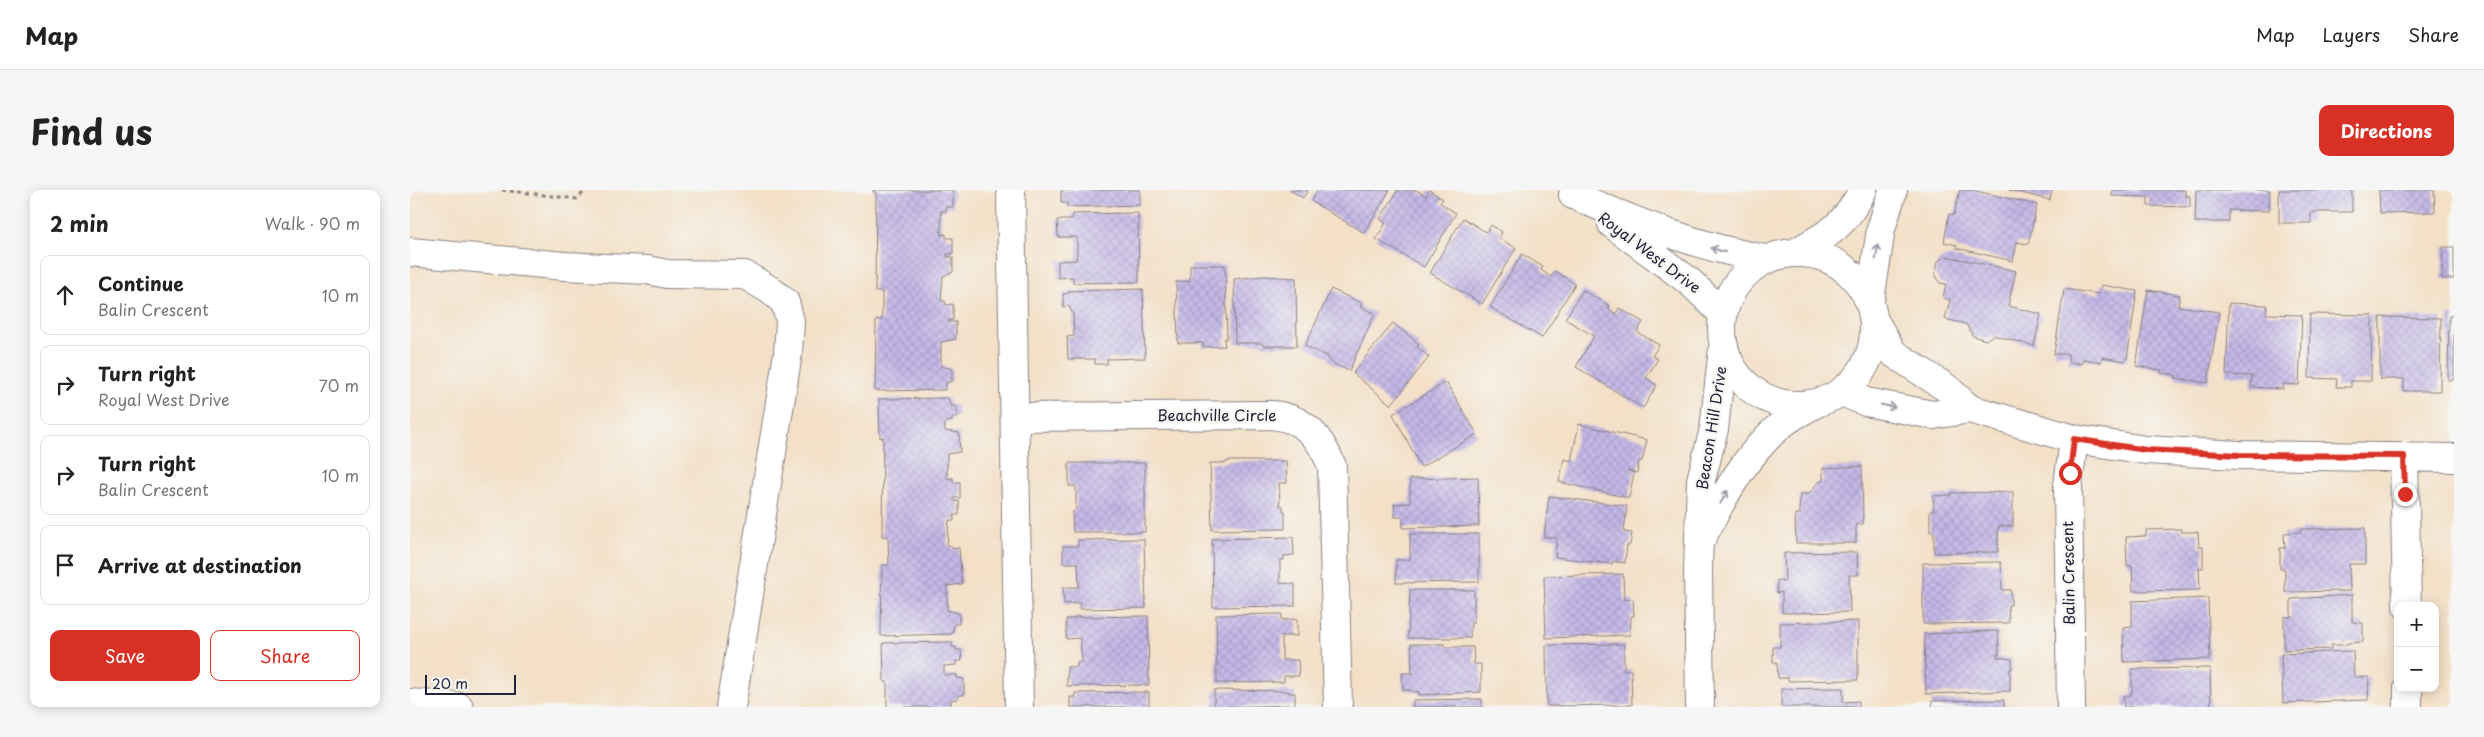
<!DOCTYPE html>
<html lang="en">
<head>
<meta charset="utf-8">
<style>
	:root { --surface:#fff; --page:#f6f6f6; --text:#222; --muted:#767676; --line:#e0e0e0; --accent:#d93025 }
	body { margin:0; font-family:"Playpen Sans",sans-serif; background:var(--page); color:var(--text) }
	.controls { position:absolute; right:15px; bottom:15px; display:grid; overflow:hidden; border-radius:10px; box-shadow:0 2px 12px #0003 }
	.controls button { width:45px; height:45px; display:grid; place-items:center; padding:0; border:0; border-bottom:1px solid var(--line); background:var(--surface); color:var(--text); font:25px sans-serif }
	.scale { position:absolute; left:15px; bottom:12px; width:91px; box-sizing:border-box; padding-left:5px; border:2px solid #22223b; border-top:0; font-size:14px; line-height:18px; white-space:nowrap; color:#22223b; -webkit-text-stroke:4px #f6f6f2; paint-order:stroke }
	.stop { position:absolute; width:15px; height:15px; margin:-11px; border:4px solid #d93025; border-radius:50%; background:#fff }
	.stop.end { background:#d93025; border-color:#fff; box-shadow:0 1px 5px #0008 }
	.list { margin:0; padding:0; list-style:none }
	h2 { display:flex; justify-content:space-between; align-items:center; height:65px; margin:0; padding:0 20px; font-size:21px }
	h2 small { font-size:16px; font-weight:400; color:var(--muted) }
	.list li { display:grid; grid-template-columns:32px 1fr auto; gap:15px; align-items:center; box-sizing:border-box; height:80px; margin:0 10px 10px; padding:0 10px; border:1px solid var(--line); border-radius:10px }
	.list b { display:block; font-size:19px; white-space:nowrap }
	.list p { margin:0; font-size:16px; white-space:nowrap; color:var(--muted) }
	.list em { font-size:16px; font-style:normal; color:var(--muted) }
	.actions { display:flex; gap:10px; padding:15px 20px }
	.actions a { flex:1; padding:11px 0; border:1px solid var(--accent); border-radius:10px; text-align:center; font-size:18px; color:var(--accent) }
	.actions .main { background:var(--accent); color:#fff }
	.icon { flex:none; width:28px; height:28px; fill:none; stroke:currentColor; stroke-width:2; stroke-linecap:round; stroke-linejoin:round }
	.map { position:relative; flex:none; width:2044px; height:517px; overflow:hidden; border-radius:10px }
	header { display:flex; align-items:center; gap:30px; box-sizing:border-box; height:70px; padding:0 25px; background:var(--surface); border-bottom:1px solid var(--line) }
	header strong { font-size:24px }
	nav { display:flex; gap:28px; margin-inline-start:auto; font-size:18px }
	.intro { display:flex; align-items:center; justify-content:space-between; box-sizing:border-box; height:120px; padding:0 30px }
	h1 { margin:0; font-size:35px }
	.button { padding:12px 22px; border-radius:10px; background:var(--accent); color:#fff; font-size:18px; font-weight:700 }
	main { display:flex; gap:30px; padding:0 30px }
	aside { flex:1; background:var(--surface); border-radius:10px; box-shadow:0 2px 12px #0003 }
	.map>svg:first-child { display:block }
</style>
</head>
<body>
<header>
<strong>Map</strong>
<nav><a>Map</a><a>Layers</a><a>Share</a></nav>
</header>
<div class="intro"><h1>Find us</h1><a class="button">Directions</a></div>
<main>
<aside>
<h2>2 min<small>Walk · 90 m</small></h2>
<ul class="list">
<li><svg class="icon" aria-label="ahead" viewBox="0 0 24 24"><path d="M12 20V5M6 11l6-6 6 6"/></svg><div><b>Continue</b><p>Balin Crescent</p></div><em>10 m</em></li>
<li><svg class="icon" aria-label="right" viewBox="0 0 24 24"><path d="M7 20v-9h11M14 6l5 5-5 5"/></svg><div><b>Turn right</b><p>Royal West Drive</p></div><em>70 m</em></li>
<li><svg class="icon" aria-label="right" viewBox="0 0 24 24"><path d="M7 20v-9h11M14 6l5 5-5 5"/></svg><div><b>Turn right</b><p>Balin Crescent</p></div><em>10 m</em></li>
<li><svg class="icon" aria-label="arrive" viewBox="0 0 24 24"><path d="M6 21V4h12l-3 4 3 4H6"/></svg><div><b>Arrive at destination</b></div></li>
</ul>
<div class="actions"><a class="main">Save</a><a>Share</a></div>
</aside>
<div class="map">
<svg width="2044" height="517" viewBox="0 0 2044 517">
	<defs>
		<pattern id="building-cross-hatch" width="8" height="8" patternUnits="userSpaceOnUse" patternTransform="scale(1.25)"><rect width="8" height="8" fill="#c4b8e7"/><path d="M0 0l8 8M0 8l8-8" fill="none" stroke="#a89ec7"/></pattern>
	</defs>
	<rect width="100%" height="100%" fill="#f6f6f2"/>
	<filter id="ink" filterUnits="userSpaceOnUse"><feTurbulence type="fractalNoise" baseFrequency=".02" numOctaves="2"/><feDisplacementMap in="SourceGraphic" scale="10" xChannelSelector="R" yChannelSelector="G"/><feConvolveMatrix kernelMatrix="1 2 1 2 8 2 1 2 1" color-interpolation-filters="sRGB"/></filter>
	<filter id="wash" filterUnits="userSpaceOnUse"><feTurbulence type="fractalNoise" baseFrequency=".0096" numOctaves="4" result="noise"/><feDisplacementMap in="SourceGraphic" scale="20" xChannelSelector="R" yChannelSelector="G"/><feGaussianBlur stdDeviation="1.12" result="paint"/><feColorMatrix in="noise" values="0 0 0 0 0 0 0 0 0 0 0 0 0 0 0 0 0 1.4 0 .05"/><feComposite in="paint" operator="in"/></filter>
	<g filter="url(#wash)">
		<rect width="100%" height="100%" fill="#f3e0c7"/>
		<g id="blocks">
			<path fill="url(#building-cross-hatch)" d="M463,0h80v17h-7v4h-5v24l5,-1v4h7v16h-6v3h6v15l-10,4 -2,25h4l1,4 7,-1v16h-4l-1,2h8v17l-15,3v24l11,3v12l-6,2 -1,7 -70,1 1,-71h6v-28h-7l1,-100h-3z
				M657,0h73v15l-73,2v-4h-6v-12z
				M880,0h18l-5,8z
				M907,0h73l-26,43 -53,-32z
				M988,0h18l10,6 3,-6 14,9 -3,4 16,10 -32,54 -48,-28 10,-16 -6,-4z
				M1550,0h12l65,15 -9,39 -11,-2 -4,19 -57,-13 1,-3 -13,-3 5,-28 5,1z
				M1599,0h43l-2,10z
				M1702,0h73v6h5v11l-42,-1v-9l-36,-1z
				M1786,0h74l-1,21 -40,-1v12h-34z
				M1869,0h73v22h-41v11h-32z
				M1969,0h55l1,22 -55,1z
				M728,23l1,69 -66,1v-6l-15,1v-17l18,-1 1,-7v-16h-19l-1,-17h15v-6z
				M1053,28l23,14 5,-7 11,7 -3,6 17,10 -34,56 -52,-31z
				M2033,57h11v32h-12z
				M1112,64l21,13 -2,3 10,7 4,-6 20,13 -33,54 -52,-31z
				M1536,66l70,15 -8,35 33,8 -7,32 -41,-11 -7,5 -13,-4 -7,-12 -21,-5 5,-19 -7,-2 3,-14 -6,-1 -5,-9 3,-13z
				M780,75h35l2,73 -3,1 1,7 -22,1v-4h-25l-2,-61 14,-1z
				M854,86l32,2 1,68h-34l-1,-3h-27l-1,-64z
				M1691,95l36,6 -10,68 -2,2 -23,-4 -1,5 -18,-3 -1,5 -13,-2 -1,-8h-14l10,-65 35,5z
				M733,99l2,69 -38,1v5h-12v-5h-27l-1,-22 7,-1 -1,-22 -4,-8 -6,1v-13l6,-1v-2z
				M921,99l31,14 -2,4 15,6 -26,58 -15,-7 -6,-5 1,-2 -24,-11z
				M1173,100l27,16 -2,3 8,5 3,-6 24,14 -6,10 22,13 -7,11 6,3 -12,19 11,7 -14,23 -67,-41 18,-31 -29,-17z
				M1738,100l32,5 -2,11 41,6 -11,71 -33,-5 1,-3 -15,-2 1,-3 -26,-4z
				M1819,113l38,2 -1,9 36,1 -3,70 -16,-1v5l-32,-2 1,-11 -26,-1z
				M1900,124l62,1 -1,66h-20v6h-15l1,-8 -28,-1z
				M2039,126h5v64h-6z
				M1970,127l61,1 -1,73h-36v-12h-24z
				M983,133l26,21 -2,3 12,10 -38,48 -38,-32z
				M1036,192l31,52 -56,33 -28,-53z
				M538,208l3,8h6v11h-5v4l-7,1v9l14,2 1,19 -13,2v25l6,-1v4h7v16h-6v3h5v14h-5v6l-5,-1 -2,25 5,1v3l7,-1 3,36 -15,2v24l12,3v11h-5l-2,10 -71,2 1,-71h7l-1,-28 -6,-1 1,-99 -3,1 -1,-39z
				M1169,234l68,16 -5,21h-3l-2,12 -10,-3 7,3 -5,25 -70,-16 5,-23 7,2z
				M817,271h59l1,22h-8l1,23h3v5h2v18l-73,1 -2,-67h17z
				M659,273h76v69h-72l-1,-19 4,-4v-23h-7z
				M1452,276l1,58h-7v19h-60l-1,-29h6l-2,-3 1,-17h9l9,-12 5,-1v-13z
				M1068,287l1,49 -76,2v-11h-8l-1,-13 16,-1v-24z
				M1603,302v34h-15v26l-64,1v-21h-4v-21h4l-1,-15 18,-1v-2z
				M1139,306l78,10 -3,26 8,1 -2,12h-3l-2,18 -12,-2 -1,3 -57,-7 2,-19 -13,-1z
				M1955,338v36h-16l1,27 -65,1v-23h-5v-21h5l-1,-15 17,-1v-3z
				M1771,339v3h17l1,15h4v21h-4l1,22 -67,1 -1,-25h-5l-1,-29 20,-1v-6z
				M1000,344h69v48l-83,1v-23h14z
				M883,347l1,18 -10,1v4h-4v23l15,1v22l-82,1 -1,-68z
				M734,349l2,69 -66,1v-6l-16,1 -1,-17h16l-1,-24h-15v-17h15v-6z
				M1447,362l1,23h-9l1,37 -68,1v-21l-5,1v-13l8,1 -1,-28z
				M1591,372l1,28h9v15h-3l1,18 -86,1v-61z
				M1213,384l1,26 9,-1 1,17h-3l-1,19 -84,3 -2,-62z
				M1000,400h64v32h-3l-1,16h-62z
				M1942,405v27l11,1v19l-16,1v2h-16v4l-47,1v-33h7v-18z
				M1798,408l2,61 -86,3 -1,-34 9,-1v-26z
				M872,424v6l15,-1v17h-15v24h16l1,16h-15v6l-67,1 -1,-68z
				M738,426l1,69 -82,1v-19h10v-5h5l-2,-24 -14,1v-20h8l1,-2z
				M1448,431v59l-70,1v-3h-10l-1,-16h-4v-15h7v-24z
				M1588,441l1,24 -2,-1v3l15,2v10h-2v22l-84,3 -2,-60z
				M542,452v5h4v3h5l1,11h-6v4l-12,1v9h13v3l7,1v16h-6v4l-7,1v7h-64v-25h-3l-1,-39z
				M1001,454h34v3h28l1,17h7v28l-62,3v-3h-7l-1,-2h-8l-1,-17h10z
				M1214,454v26h7l1,35 -85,1 -1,-61z
				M1943,461l1,26h15l-1,23 -85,3 -2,-49z
				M1800,478l1,39h-87l-1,-11h7v-2l2,-1v-24z
				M1433,498v14l16,-1v6h-78v-18z
				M804,500l75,1v2h6v12l-81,2z
				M739,502v15h-79v-10h5v-4z
				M1072,509v8h-69v-7z
				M1594,510v7h-72v-6z"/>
		</g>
	</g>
	<g filter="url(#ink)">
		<use href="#blocks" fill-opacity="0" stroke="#8a8181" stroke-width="1"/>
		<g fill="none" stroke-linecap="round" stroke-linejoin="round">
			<defs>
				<path id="minor" d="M601,0l8,517
					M1163,5c65,28 122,51 192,64
					M1202,34l78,58 33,32
					M0,62l155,14 82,4 20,4 78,1 25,15 15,12 5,19 -2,32 -57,354
					M1386,62c35,-19 48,-26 67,-62
					M1312 139a76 76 0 1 1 152 0a76 76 0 1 1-152 0Z
					M1460,111l11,-72 12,-39
					M1465,132l18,31 55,36 22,20 104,30 72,11 93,5 215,3
					M1432,202l24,10 67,13 37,-6
					M606,227l256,-2c33,3 48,22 60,51l6,241
					M1994,267l3,149
					M1293,346c21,-41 43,-82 79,-112 10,-8 22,-14 33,-20
					M1998,498v19
					M0,513l49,4
					M1290,517l-2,-138 3,-89 13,-51 9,-81
					M1661,517l-3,-222 6,-46"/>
			</defs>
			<use href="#minor" stroke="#8a8181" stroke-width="30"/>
			<path stroke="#8a8181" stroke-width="3" stroke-dasharray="4 4" stroke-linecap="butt" d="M92,0l75,9 9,-9"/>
			<use href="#minor" stroke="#fff" stroke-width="28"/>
		</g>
		<defs><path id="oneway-shaft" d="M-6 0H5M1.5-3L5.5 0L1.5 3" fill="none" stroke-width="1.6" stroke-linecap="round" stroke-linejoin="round" transform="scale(1.25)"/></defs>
		<g stroke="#9c9ca7">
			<use href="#oneway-shaft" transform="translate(1308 60) rotate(-163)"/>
			<use href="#oneway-shaft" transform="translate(1467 62) rotate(-80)"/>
			<use href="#oneway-shaft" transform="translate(1478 216) rotate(11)"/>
			<use href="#oneway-shaft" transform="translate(1314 307) rotate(-61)"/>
		</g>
	</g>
	<g fill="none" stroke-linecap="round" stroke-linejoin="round" filter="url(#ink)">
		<path stroke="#d93025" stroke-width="6" d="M1660,283l4,-34 72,11 93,5 165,1 1,38"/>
	</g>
	<g text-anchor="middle" stroke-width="5" stroke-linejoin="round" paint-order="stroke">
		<g font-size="15" fill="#22223b" stroke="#f6f6f2">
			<text transform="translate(1239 63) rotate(37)" y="5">Royal West Drive</text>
			<text x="807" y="231">Beachville Circle</text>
			<text transform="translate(1302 238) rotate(-81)" y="5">Beacon Hill Drive</text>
			<text transform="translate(1659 383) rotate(-91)" y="5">Balin Crescent</text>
		</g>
	</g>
</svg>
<div class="controls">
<button>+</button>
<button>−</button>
</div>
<div class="scale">20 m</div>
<div class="stop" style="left:1660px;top:283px"></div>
<div class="stop end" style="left:1995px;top:304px"></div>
</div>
</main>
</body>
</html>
